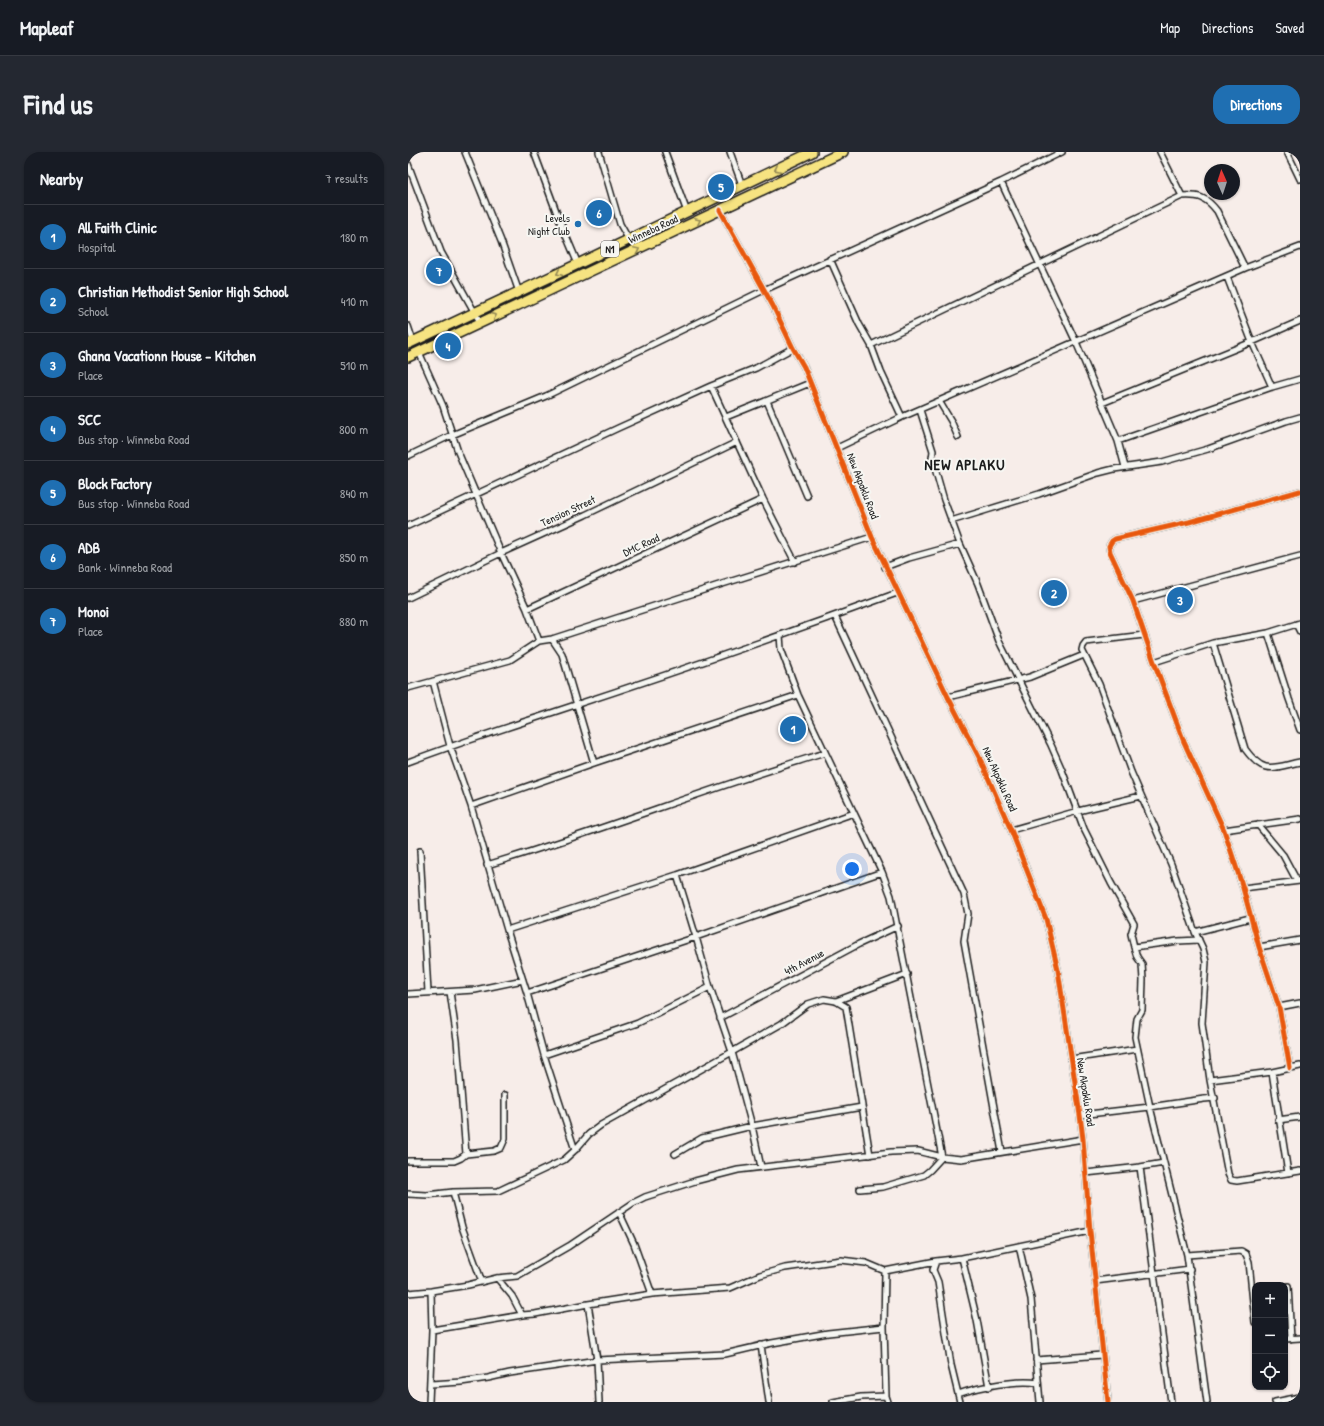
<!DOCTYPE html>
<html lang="en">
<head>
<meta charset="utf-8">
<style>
	:root { --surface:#171b24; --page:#242831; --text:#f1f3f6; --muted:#9ea1a6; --line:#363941; --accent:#1f6fb2 }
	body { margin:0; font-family:"Patrick Hand",sans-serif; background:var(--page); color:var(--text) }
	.controls { position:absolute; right:12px; bottom:12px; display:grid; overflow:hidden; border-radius:8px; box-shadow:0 1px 3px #0004 }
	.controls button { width:36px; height:36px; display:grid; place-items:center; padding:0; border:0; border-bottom:1px solid var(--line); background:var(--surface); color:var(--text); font:20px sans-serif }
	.compass { position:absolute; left:796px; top:12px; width:36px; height:36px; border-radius:50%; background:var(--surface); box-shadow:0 1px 3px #0004; rotate:357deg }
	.you { position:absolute; left:444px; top:717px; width:14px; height:14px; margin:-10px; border:3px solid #fff; border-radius:50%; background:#1a73e8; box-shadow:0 0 0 6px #1a73e833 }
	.badge { display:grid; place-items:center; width:26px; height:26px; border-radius:50%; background:var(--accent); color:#fff; font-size:13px; font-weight:700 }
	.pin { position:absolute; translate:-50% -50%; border:2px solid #fff; box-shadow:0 1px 4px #0006 }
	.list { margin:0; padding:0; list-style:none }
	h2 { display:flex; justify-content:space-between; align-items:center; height:52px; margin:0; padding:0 16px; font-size:17px }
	h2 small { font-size:13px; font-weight:400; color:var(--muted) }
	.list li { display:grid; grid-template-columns:26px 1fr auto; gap:12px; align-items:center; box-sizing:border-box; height:64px; padding:0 16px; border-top:1px solid var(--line) }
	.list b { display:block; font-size:15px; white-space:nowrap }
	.list p { margin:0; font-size:13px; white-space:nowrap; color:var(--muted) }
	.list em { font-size:13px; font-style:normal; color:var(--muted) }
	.icon { flex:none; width:22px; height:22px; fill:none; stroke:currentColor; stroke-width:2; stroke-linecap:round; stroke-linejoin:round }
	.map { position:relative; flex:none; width:892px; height:1250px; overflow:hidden; border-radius:16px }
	header { display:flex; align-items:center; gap:24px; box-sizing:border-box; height:56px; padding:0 20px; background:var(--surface); border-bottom:1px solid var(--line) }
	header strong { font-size:19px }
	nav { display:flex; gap:22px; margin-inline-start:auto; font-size:14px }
	.intro { display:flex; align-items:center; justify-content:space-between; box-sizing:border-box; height:96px; padding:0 24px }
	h1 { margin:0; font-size:28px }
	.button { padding:10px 18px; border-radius:16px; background:var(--accent); color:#fff; font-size:14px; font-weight:700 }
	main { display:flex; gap:24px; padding:0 24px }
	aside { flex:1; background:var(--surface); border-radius:16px; box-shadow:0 1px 3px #0004 }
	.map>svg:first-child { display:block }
</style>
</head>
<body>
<header>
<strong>Mapleaf</strong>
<nav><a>Map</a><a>Directions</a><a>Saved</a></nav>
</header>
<div class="intro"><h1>Find us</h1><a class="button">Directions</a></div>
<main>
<aside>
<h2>Nearby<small>7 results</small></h2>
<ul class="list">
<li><span class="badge">1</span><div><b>All Faith Clinic</b><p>Hospital</p></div><em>180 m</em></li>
<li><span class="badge">2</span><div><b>Christian Methodist Senior High School</b><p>School</p></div><em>410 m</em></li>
<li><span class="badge">3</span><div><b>Ghana Vacationn House - Kitchen</b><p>Place</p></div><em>510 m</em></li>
<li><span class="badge">4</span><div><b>SCC</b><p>Bus stop · Winneba Road</p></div><em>800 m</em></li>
<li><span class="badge">5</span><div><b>Block Factory</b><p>Bus stop · Winneba Road</p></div><em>840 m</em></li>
<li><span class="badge">6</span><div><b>ADB</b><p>Bank · Winneba Road</p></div><em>850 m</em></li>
<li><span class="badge">7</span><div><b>Monoi</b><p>Place</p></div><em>880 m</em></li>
</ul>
</aside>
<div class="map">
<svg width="892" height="1250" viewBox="0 0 892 1250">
	<rect width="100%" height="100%" fill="#f7ede9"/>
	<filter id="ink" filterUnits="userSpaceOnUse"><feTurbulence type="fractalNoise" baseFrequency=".025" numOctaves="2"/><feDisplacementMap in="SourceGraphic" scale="8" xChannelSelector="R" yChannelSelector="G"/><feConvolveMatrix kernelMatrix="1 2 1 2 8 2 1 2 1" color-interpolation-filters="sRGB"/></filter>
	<g filter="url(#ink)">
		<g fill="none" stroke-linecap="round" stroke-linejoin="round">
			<defs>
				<path id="street" d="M57,0l36,89 18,51
					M126,0l25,67 19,45
					M191,0l21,72 9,16
					M257,0l22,60
					M322,0l12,33
					M752,0l22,44
					M879,0l13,27
					M0,12l33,88 39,70
					M593,30l75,160 42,99 7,26
					M312,58l53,96 20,42 11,19 68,170 76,160 32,62 31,71 35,89 12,51 22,145 3,24 7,92 18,171
					M422,107l29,65 12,21 10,27 21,45
					M819,125l25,65 20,45
					M0,174l5,15
					M463,193l311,-149c17,-1 24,1 35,15l28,57
					M11,200l24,54 15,46 43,101 26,56 12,32
					M303,234l52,113 32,63
					M359,249l40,95
					M531,249l12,20 7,16
					M694,251l150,-61 48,-21
					M512,258l13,41 -1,7 12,42 16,44 18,40 21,57 52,104 11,25 22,59 27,54 23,41 -3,10 3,13 3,10 5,7 1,16 -1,30 -5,9 -2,18 15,70 37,148 20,147
					M318,265l84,-34
					M710,289l154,-54 28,-8
					M429,296l65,-31 343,-149 55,-21
					M0,304l44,-21 94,-39 218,-106 237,-108 61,-30
					M543,369l88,-27 59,-21 16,-4 48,-7 46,-13 78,-28 14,-4
					M0,374l210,-98 93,-42 45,-18 37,-20
					M477,415l24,-9 51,-14
					M0,446l93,-45 84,-38 152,-73
					M725,449l167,-45
					M119,457l236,-110
					M427,464l129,278 4,20 -4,27 38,211
					M888,472l4,8
					M860,481l21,66 11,31
					M372,483l1,14 17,46 84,177 9,24 51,261
					M736,483l-58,7 -3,4 -1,4 17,34 32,88 40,92 24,68 8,17 3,13 -4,61 8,57 18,94 3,6 6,1 63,-10
					M144,487l10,15 32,109
					M805,491l32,106c19,26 26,19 55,13
					M746,510l59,-19 55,-10 32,-10
					M25,529l17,65 21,60 36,124 20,63 17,62 31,95
					M0,536l102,-28 29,-19 13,-2 164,-53 156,-49
					M540,545l82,-20 54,-22
					M0,610c50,-19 101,-35 152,-52 113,-37 226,-76 337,-117
					M63,654l123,-43 204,-68
					M850,673l25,30 14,26
					M603,678l67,-19 63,-15
					M816,678l76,-11
					M12,699l8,141
					M79,713c114,-34 224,-78 338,-112
					M269,723l19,62 14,50 22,65 20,74 9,41
					M835,736l57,-7
					M99,778l170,-55 177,-62
					M787,780l55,-14
					M726,795l44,-6 21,-1
					M851,795l41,-7
					M42,840l7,48 9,114
					M119,841l169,-56 186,-65
					M0,842l67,-4 48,-10
					M428,849l71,-27
					M871,855l21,-4
					M312,866l139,-74 39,-18
					M136,903l94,-32 72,-36
					M663,907l66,-10
					M882,916l-11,-61 -20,-60 -16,-59 -19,-58 -40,-88 -30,-80 -21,-61 -23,-49 -1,-6 3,-5 3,-2 74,-17 111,-31
					M864,920l16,101
					M802,928l62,-8 28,-6
					M672,963l70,-8 54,-8 11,-1
					M870,968l22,-3
					M267,1002l27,-16 50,-12 110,-19
					M0,1009h46l7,-3 5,-4 28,-3 7,-3 4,-9v-44
					M732,1015l31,235
					M678,1021l54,-6 24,-4
					M452,1037l23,-2 41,-12 6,-5 12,-13
					M45,1040l9,35 20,55
					M0,1042l19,1 26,-3 45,-1 66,-31 11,-10 14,-16 12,-9 131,-73 49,-28 27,-20 16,-5 12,2 10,6 24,148
					M211,1060l15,32 18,50
					M611,1094l12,53 9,103
					M779,1103l54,-4 5,3 3,8 6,60
					M554,1106l15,62 12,67
					M528,1109l-3,9 5,12 13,83 9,37
					M477,1119l-1,56 2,69 2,6
					M89,1126l15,18 10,19
					M687,1129l95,-12
					M880,1134l3,53
					M0,1141l23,-2 37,-6 29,-7 20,-2 52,-30 64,-43 12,-6 50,-16 43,-11 153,-18 27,-1 24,6 19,2 122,-20
					M180,1152l9,56 2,42
					M24,1178l90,-15 13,-1 53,-10 64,-10 78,-6 30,-13 25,-7 56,-8 25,3 19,8 51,-10 26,-3 128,-27
					M877,1187l15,-1
					M353,1193l8,57
					M628,1208l66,-5
					M23,1232l30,-2 27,-4 22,-5 87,-13 128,-6 47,-11 56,-10 56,-6
					M550,1242c20,-7 60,-15 80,-11
					M21,1250l3,-72 -1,-39
					M425,1250l28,-5 25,-1
					M867,1250l25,-5"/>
				<path id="highway" d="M0,192l170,-80 234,-112
					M0,205l435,-205"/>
			</defs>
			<use href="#street" stroke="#1c1c1c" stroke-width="8"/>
			<use href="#highway" stroke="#1c1c1c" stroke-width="12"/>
			<use href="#street" stroke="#f6f6f2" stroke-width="5"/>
			<use href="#highway" stroke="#f6e381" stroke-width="9"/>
			<defs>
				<path id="cycleway" d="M312,58l53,96 20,42 11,19 68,170 76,160 32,62 31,71 35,89 12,51 22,145 3,24 7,92 18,171
					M882,916l-11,-61 -20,-60 -16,-59 -19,-58 -40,-88 -30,-80 -21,-61 -23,-49 -1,-6 3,-5 3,-2 74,-17 111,-31"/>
			</defs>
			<use href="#cycleway" stroke="#f6f6f2" stroke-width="8"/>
			<use href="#cycleway" stroke="#e8590c" stroke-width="5"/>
		</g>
		<defs><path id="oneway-chevron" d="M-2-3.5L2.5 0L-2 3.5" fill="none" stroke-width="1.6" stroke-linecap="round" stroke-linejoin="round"/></defs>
		<g stroke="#948954">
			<use href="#oneway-chevron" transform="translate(369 17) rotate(154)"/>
			<use href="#oneway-chevron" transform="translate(290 69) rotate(-25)"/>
			<use href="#oneway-chevron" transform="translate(229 98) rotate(-25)"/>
			<use href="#oneway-chevron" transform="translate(151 121) rotate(155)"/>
			<use href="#oneway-chevron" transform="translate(86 164) rotate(-24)"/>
		</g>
	</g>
	<circle fill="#1f6fb2" stroke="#f6f6f2" stroke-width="1.5" cx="170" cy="72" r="4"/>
	<g text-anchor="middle" stroke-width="4" stroke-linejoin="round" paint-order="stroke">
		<rect fill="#f6f6f2" stroke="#5d5d5c" stroke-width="1" x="193" y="89" width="18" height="16" rx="3"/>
		<g font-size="10" font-weight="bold" fill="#1c1c1c">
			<text x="202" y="101">N1</text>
		</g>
		<g font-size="11" fill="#1c1c1c" stroke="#f6f6f2" text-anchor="end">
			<text x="162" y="70">Levels<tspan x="162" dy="13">Night Club</tspan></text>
		</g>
		<g font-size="11" fill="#1c1c1c" stroke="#f6f6f2">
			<text transform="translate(245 77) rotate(-25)" y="4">Winneba Road</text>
			<text transform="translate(455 334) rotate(69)" y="4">New Akpaklu Road</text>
			<text transform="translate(160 359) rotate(-25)" y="4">Tension Street</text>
			<text transform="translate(233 393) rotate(-25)" y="4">DMC Road</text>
			<text transform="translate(592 627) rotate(66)" y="4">New Akpaklu Road</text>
			<text transform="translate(396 810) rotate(-28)" y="4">4th Avenue</text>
			<text transform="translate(678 940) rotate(81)" y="4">New Akpaklu Road</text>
		</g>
		<g font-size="15" font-weight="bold" letter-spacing="1" fill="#1c1c1c" stroke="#f6f6f2">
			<text x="557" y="318">NEW APLAKU</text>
		</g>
	</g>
</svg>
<div class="controls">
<button>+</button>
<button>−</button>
<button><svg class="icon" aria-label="locate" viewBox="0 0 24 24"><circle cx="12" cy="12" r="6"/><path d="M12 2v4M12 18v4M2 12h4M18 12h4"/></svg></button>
</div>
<svg class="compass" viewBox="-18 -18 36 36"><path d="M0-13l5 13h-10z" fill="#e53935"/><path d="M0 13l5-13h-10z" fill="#9ea1a6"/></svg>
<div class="you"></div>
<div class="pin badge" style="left:385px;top:577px">1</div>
<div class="pin badge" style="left:646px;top:441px">2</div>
<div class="pin badge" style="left:772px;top:448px">3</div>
<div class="pin badge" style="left:40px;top:194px">4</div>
<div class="pin badge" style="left:313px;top:35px">5</div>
<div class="pin badge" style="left:191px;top:61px">6</div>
<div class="pin badge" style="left:31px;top:119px">7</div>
</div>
</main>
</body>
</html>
